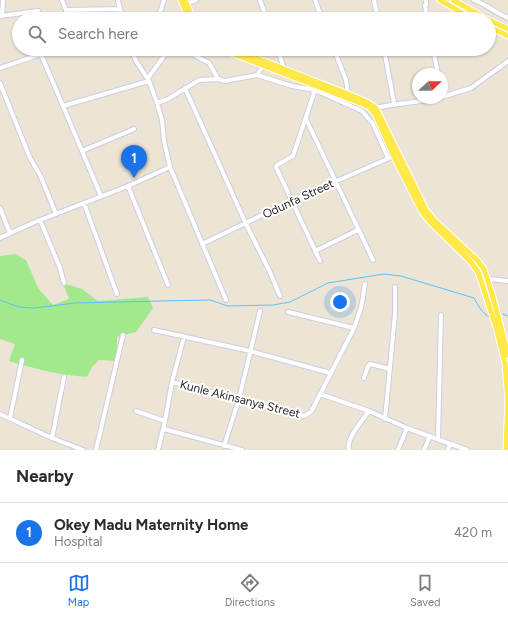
<!DOCTYPE html>
<html lang="en">
<head>
<meta charset="utf-8">
<style>
	:root { --surface:#fff; --page:#f7f7f7; --text:#2b2b33; --muted:#7c7c81; --line:#e1e1e2; --accent:#1a73e8 }
	body { margin:0; font-family:Figtree,sans-serif; background:var(--page); color:var(--text) }
	.compass { position:absolute; left:412px; top:68px; width:36px; height:36px; border-radius:50%; background:var(--surface); box-shadow:0 1px 3px #0004; rotate:68deg }
	.you { position:absolute; left:340px; top:302px; width:14px; height:14px; margin:-10px; border:3px solid #fff; border-radius:50%; background:#1a73e8; box-shadow:0 0 0 6px #1a73e833 }
	.badge { display:grid; place-items:center; width:26px; height:26px; border-radius:50%; background:var(--accent); color:#fff; font-size:13px; font-weight:700 }
	.pin { position:absolute; translate:-50% -33px; filter:drop-shadow(0 1px 2px #0008) }
	.pin::after { content:''; position:absolute; top:21px; width:14px; height:12px; background:inherit; clip-path:polygon(0 0,100% 0,50% 100%) }
	.list { margin:0; padding:0; list-style:none }
	h2 { display:flex; justify-content:space-between; align-items:center; height:52px; margin:0; padding:0 16px; font-size:17px }
	h2 small { font-size:13px; font-weight:400; color:var(--muted) }
	.list li { display:grid; grid-template-columns:26px 1fr auto; gap:12px; align-items:center; box-sizing:border-box; height:60px; padding:0 16px; border-top:1px solid var(--line) }
	.list b { display:block; font-size:15px; white-space:nowrap }
	.list p { margin:0; font-size:13px; white-space:nowrap; color:var(--muted) }
	.list em { font-size:13px; font-style:normal; color:var(--muted) }
	.icon { flex:none; width:22px; height:22px; fill:none; stroke:currentColor; stroke-width:2; stroke-linecap:round; stroke-linejoin:round }
	.map { position:relative; flex:none; width:508px; height:450px; overflow:hidden }
	.search { position:absolute; background:var(--surface); box-shadow:0 1px 3px #0004; left:12px; right:12px; top:12px; height:44px; display:flex; align-items:center; gap:10px; box-sizing:border-box; padding:0 14px; border-radius:22px; color:var(--muted); font-size:15px }
	.sheet { height:112px; background:var(--surface) }
	nav { display:flex; justify-content:space-around; align-items:center; box-sizing:border-box; height:56px; border-top:1px solid var(--line); background:var(--surface); font-size:11px; color:var(--muted) }
	nav a { display:grid; justify-items:center; gap:2px }
	nav .on { color:var(--accent) }
	.map>svg:first-child { display:block }
</style>
</head>
<body>
<div class="map">
<svg width="508" height="450" viewBox="0 0 508 450">
	<rect width="100%" height="100%" fill="#ece5d6"/>
	<path fill="#a2e98c" d="M15,254l11,6 12,28 15,17 16,-6 -6,-16 19,6 16,12 50,-4 5,11 -17,24 -19,5v24l-18,-1 -7,7 -5,10c-29,-2 -51,-8 -78,-16l6,-17 -15,-5v-83z"/>
	<g fill="none" stroke-linecap="round" stroke-linejoin="round">
		<path stroke="#5cc0fb" stroke-width="1" d="M0,300l19,7 16,1 40,-5 84,-2 51,-1 18,6 45,-1 17,-3 38,-19 56,-9 17,2 73,22c4,7 8,16 16,19
			M503,314l5,2"/>
		<defs>
			<path id="minor" d="M62,0l4,10 2,9
				M118,0l2,9
				M260,0l7,19
				M315,0l7,19
				M374,0l4,19
				M426,0v5h-1l2,14
				M474,0c13,5 22,13 34,18
				M187,4l9,-4
				M66,10l54,-1 1,5 15,2 12,3
				M2,15l1,-15
				M0,16l38,-5
				M158,19l6,-19
				M131,49l5,12 13,20 8,22
				M191,49l3,6 15,8 9,16
				M278,49l6,20
				M334,49l12,31 2,14
				M384,49l10,54
				M433,49l5,25
				M41,54l60,142
				M0,68l41,-14 9,-5
				M257,75l35,11 23,4 47,21 11,13 15,34
				M148,78l21,-29
				M0,83l30,75 11,19 15,37
				M316,87l-23,69 -16,9 -1,2 44,94
				M185,88l61,136 23,46 11,26
				M442,97l29,-9 37,-27
				M63,106l86,-25
				M376,108c20,-5 40,-5 61,-10
				M306,119l67,141
				M82,151l52,-22
				M128,186l40,99
				M84,203l33,91
				M0,208l10,25
				M40,220l20,48 4,15
				M0,238l35,-16 93,-36 42,-19
				M202,244l89,-43 103,-45
				M315,251l43,-21
				M488,279l20,2
				M226,300l-56,-133 -6,-26 -2,-21 -5,-17 11,-4 31,-19 19,-1 7,2 32,-6 6,-9
				M288,312l66,16
				M154,330l96,21 80,22
				M364,378l4,-12 2,-2 20,5
				M172,382l132,34 7,-4 43,-84 7,-20 4,-24
				M320,394l49,17 38,17 60,22
				M136,411l29,10
				M0,414l52,24 31,12
				M10,418l12,-58
				M385,419l10,-105v-27
				M164,429l78,21
				M52,438l12,-61
				M438,438l3,-123
				M224,446l15,-47 21,-88
				M96,450l27,-115
				M158,450l7,-29 7,-39 12,-45
				M349,450c-3,-12 13,-29 20,-39
				M398,450l9,-22
				M424,450l6,-14
				M448,450l2,-6"/>
			<path id="major" d="M181,0l8,19
				M185,0l8,19
				M440,0l32,19
				M453,0l34,19
				M489,20l19,9
				M489,27l19,9
				M221,49l144,56 4,2 6,7 21,47 26,51 9,11 39,38 8,11 18,55 9,36 3,37 -2,50
				M233,49l115,45 19,8 9,6 50,102 8,10 43,40 7,9 9,28 15,58"/>
		</defs>
		<use href="#minor" stroke="#cccde3" stroke-width="6"/>
		<use href="#major" stroke="#fff" stroke-width="7"/>
		<use href="#minor" stroke="#fff" stroke-width="4"/>
		<use href="#major" stroke="#ffe848" stroke-width="5"/>
	</g>
	<g text-anchor="middle" stroke-width="4" stroke-linejoin="round" paint-order="stroke">
		<g font-size="12" fill="#272727" stroke="#fff">
			<text transform="translate(298 199) rotate(-25)" y="4">Odunfa Street</text>
			<text transform="translate(240 399) rotate(14)" y="4">Kunle Akinsanya Street</text>
		</g>
	</g>
</svg>
<svg class="compass" viewBox="-18 -18 36 36"><path d="M0-13l5 13h-10z" fill="#e53935"/><path d="M0 13l5-13h-10z" fill="#7c7c81"/></svg>
<div class="you"></div>
<div class="pin badge" style="left:134px;top:178px">1</div>
<div class="search"><svg class="icon" aria-label="search" viewBox="0 0 24 24"><circle cx="10" cy="10" r="6"/><path d="M15 15l6 6"/></svg>Search here</div>
</div>
<section class="sheet">
<h2>Nearby<small></small></h2>
<ul class="list">
<li><span class="badge">1</span><div><b>Okey Madu Maternity Home</b><p>Hospital</p></div><em>420 m</em></li>
</ul>
</section>
<nav>
<a class="on"><svg class="icon" aria-label="map" viewBox="0 0 24 24"><path d="M3 6l6-2 6 2 6-2v14l-6 2-6-2-6 2zM9 4v14M15 6v14"/></svg>Map</a>
<a><svg class="icon" aria-label="directions" viewBox="0 0 24 24"><path d="M12 3l9 9-9 9-9-9zM9 14v-3h6M13 9l2 2-2 2"/></svg>Directions</a>
<a><svg class="icon" aria-label="saved" viewBox="0 0 24 24"><path d="M7 4h10v16l-5-4-5 4z"/></svg>Saved</a>
</nav>
</body>
</html>
